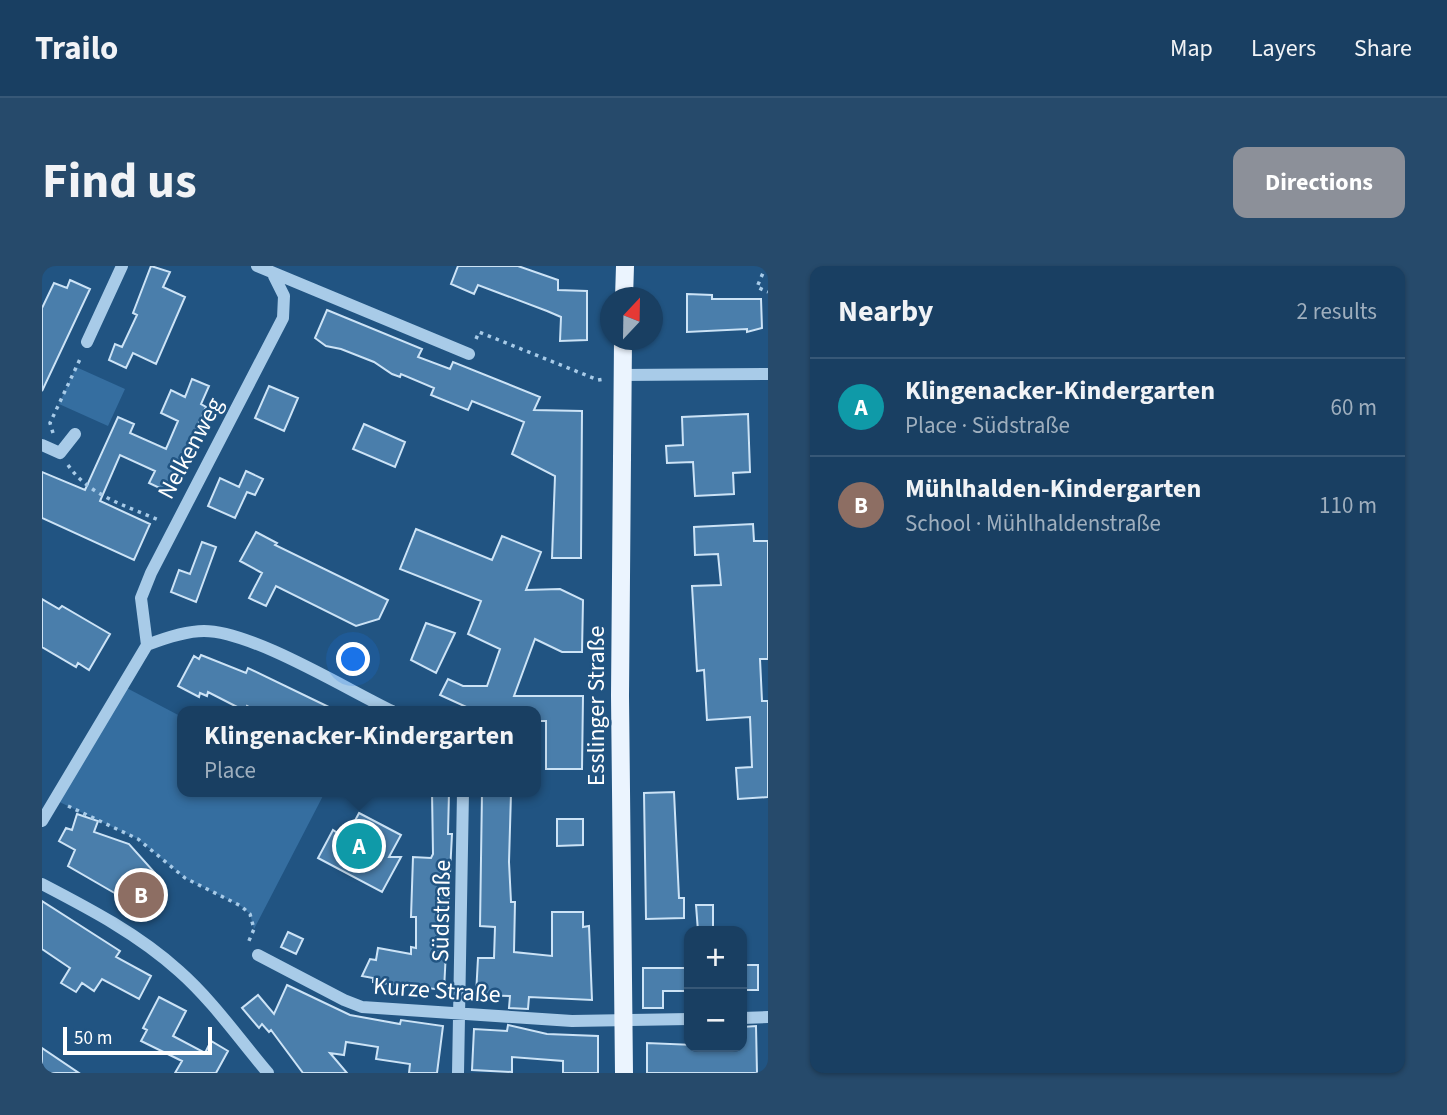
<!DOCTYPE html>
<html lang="en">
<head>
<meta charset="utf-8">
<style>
	:root { --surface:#193f62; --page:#264a6b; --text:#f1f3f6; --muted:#9fafbe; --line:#375877; --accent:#8c9099 }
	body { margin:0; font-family:"Source Sans 3",sans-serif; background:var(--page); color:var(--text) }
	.controls { position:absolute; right:21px; bottom:21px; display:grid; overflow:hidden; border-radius:14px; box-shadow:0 2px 5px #0004 }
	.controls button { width:63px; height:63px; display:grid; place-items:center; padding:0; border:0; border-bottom:2px solid var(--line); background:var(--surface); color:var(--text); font:35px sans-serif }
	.compass { position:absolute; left:558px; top:21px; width:63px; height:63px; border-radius:50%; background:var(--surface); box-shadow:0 2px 5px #0004; rotate:22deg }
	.scale { position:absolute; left:21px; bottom:18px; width:149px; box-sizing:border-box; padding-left:7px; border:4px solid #fff; border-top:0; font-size:19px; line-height:24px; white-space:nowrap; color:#fff; -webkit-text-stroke:5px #215482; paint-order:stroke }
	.you { position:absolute; left:312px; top:394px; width:24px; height:24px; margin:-18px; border:5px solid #fff; border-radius:50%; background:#1a73e8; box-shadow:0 0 0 10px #1a73e833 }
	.badge { display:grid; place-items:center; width:46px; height:46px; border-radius:50%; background:var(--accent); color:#fff; font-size:23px; font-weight:700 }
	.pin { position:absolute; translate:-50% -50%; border:4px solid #fff; box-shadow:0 2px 7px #0006 }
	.popup { position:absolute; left:135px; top:440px; width:364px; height:91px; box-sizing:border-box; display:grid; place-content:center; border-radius:14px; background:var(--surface); filter:drop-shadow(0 2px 5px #0005); font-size:23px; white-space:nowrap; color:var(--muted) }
	.popup b { font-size:26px; color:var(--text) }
	.popup::after { content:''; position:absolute; left:50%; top:100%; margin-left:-14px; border:14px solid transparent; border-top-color:var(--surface) }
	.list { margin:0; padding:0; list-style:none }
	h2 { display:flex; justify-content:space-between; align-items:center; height:91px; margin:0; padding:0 28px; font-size:30px }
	h2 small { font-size:23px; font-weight:400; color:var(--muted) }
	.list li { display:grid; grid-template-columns:46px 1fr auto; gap:21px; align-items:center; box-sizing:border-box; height:98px; padding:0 28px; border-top:2px solid var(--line) }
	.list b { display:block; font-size:26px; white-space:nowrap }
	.list p { margin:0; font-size:23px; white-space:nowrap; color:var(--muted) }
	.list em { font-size:23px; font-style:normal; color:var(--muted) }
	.map { position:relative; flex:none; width:726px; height:807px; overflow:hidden; border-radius:14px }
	header { display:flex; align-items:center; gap:42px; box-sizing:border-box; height:98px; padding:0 35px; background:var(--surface); border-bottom:2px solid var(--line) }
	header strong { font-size:33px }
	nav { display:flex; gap:38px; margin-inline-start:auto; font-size:24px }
	.intro { display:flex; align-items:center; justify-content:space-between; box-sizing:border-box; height:168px; padding:0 42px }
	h1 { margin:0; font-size:49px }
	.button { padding:18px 32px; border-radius:14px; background:var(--accent); color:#fff; font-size:24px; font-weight:700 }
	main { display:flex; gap:42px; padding:0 42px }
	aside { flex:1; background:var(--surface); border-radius:14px; box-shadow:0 2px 5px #0004 }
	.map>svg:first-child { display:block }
</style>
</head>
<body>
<header>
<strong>Trailo</strong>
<nav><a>Map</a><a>Layers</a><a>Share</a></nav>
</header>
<div class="intro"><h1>Find us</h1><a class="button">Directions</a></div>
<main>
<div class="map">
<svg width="726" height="807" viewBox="0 0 726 807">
	<rect width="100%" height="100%" fill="#215482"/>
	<path fill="#356ea0" d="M34,101l49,22 -17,37 -49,-22z
		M79,419l61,32v75h143l-71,137 -4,-15 -9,-8 -56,-28 -47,-39 -85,-40z"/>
	<path fill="#4a7eab" stroke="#cce3f6" stroke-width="2" d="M109,0l19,6 -7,15 22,10 -29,67 -23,-11 -7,15 -17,-8 6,-16 7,3 15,-32 -4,-2z
		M416,0h60l40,14v10l29,1v49l-27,1 1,-24 -14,-6 -69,-26 -4,9 -23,-10z
		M28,14l20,9 -48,102v-83l12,-25 13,5z
		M645,28l25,1v4h49l1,29 -15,4v-3l-60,3z
		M285,44l95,39 -4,8 32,12 3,-7 87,35 -6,13 48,1 -1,147h-29l3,-82 -43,-22 12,-32 -52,-21 -4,9 -37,-15 3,-7 -33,-14 -1,3 -8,-3 -18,-12 -33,-13 -15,-3 -11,-8z
		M150,113l17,7 -8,18 5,3 -38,85 -19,-9 6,-12 -35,-16 -20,46 50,23 -16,36 -92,-42v-46l43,18 33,-73 16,7 -4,9 36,16 12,-28 -17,-8 10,-23 14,7z
		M227,120l29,12 -14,33 -29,-13z
		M706,148l2,58 -17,1 1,21 -39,2 -2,-34 -26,1 -1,-17 17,-1 -1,-28z
		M322,158l41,18 -10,25 -42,-18z
		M204,205l17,8 -8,16 -8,-3 -12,26 -27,-12 12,-28 19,9z
		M711,258l1,17h14v118h-8l2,42h6v96l-30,2 -2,-31 16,-1 -2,-50 -43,3 -3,-50 -7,1 -5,-85 29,-1 -3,-31 -23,1 -1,-28z
		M374,263l76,31 10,-24 39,16 -15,38 34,-1 23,11 -1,52h-20l-27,-13 -21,57h69l-1,73h-36v-48h-10v-10h-61l-35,-16 8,-16 15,7h24l13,-37 -32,-15 13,-33 -81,-32z
		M214,266l21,11 -2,2 113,55 -9,19 -23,7 -80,-40 -10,20 -17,-8 13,-25 -22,-12z
		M160,276l14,5 -20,55 -25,-10 8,-22 11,4z
		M0,333l17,10 3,-3 48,28 -21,36 -11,-7 -2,4 -34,-20z
		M384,357l29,10 -19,40 -25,-13z
		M159,389l45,18 2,-5 89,43h-81l-9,-5 -2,5 -37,-19 -1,4 -7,-3 -1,4 -21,-11 16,-30 5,3z
		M390,526h17l-1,42h4l-8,156 -71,-8v-4l-11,-2 8,-17 6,1 2,-12 33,6v-7l5,1v-31h-5l2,-60 18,1 2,-4z
		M440,526l29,1 -2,69 2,40h4l-1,50 38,4v-44h31v15l6,-1 3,74 -63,-3 -1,12 -19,-1 1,-12 -34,-1 2,-37h16l1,-31 -15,-1z
		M632,526l5,106h5v20l-38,1 -2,-126z
		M317,547l42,22 -12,22h12l-19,35 -64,-34 15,-28 6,4 4,-8 7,4z
		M35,548l21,7 -4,11 35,12 26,29 -3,5 9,5 -8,13 -8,-4 -5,8 -19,-10 -3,5 -50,-29 7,-16 -16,-9 7,-13 6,2z
		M515,553h26v26l-26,1z
		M0,635l78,50 -4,6 35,19 -12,23 -37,-20 -8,12 -12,-8 -6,9 -15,-9 9,-15 -28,-19z
		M654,639h17v26h-15z
		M246,666l15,7 -7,15 -15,-7z
		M700,699h16v25h-16z
		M601,702h45v23h-25v17h-20z
		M245,719l63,30 50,9 1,-4 42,6 -6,47h-28l1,-9 -34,-5 2,-12 -32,-5 -2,13 -14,-2 17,20h-44l-32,-43 -2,2 -7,-8 -3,4 -17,-20 16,-13 16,19z
		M117,731l27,14 -13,25 32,17 6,-12 17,10 -12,22h-41l7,-12 -41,-20 6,-11 -4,-2z
		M466,759l39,9 51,2v37h-35v-12l-51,-4v15l-40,-2 2,-41 33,2z
		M714,760l1,47h-110v-30l95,4v-20z
		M0,782l37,25h-37z"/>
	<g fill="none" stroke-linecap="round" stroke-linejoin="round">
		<path stroke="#a8cbe8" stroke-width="3.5" stroke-dasharray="3.5 5" stroke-linecap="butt" d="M724,0l-9,21 11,5
			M434,73l3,-7 119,48 6,-1
			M11,167l-3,-10 31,-66
			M26,199c21,31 59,41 93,56
			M26,540l70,33 47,39 56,28 9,8 4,15 -6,14"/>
		<path stroke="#a8cbe8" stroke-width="12" d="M215,0l212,88
			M45,76l35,-76
			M578,109l148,-1
			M0,179l18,8 15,-19
			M105,379l-6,-47 10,-25 132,-255 1,-22 -10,-20
			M0,555l105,-176c18,-7 38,-14 57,-14 48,0 142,58 188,80
			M0,618c48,25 96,50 137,87 34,30 60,68 89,102
			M216,689l86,45 18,7 210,14 117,-2
			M700,752l26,-1
			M416,807l5,-281"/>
		<path stroke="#ebf4fe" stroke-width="18" d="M582,32l1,-32
			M581,74l-3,356 4,377"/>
	</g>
	<g text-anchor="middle" stroke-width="5" stroke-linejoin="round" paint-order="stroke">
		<g font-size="24" fill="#fff" stroke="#215482">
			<text transform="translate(148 182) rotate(-62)" y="8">Nelkenweg</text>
			<text transform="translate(554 440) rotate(-90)" y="8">Esslinger Straße</text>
			<text transform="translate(399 645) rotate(-89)" y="8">Südstraße</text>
			<text transform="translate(395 724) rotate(4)" y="8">Kurze Straße</text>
		</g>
	</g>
</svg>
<div class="controls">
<button>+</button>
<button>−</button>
</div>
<svg class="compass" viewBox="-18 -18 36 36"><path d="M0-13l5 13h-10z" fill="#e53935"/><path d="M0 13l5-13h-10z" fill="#9fafbe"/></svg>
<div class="scale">50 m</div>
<div class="you"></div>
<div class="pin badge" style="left:317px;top:580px;background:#0f9aa8">A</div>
<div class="popup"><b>Klingenacker-Kindergarten</b>Place</div>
<div class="pin badge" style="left:99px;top:629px;background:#8d6e63">B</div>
</div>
<aside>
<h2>Nearby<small>2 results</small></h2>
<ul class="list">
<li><span class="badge" style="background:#0f9aa8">A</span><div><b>Klingenacker-Kindergarten</b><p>Place · Südstraße</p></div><em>60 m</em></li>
<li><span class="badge" style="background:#8d6e63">B</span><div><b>Mühlhalden-Kindergarten</b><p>School · Mühlhaldenstraße</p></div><em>110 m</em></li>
</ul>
</aside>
</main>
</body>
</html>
